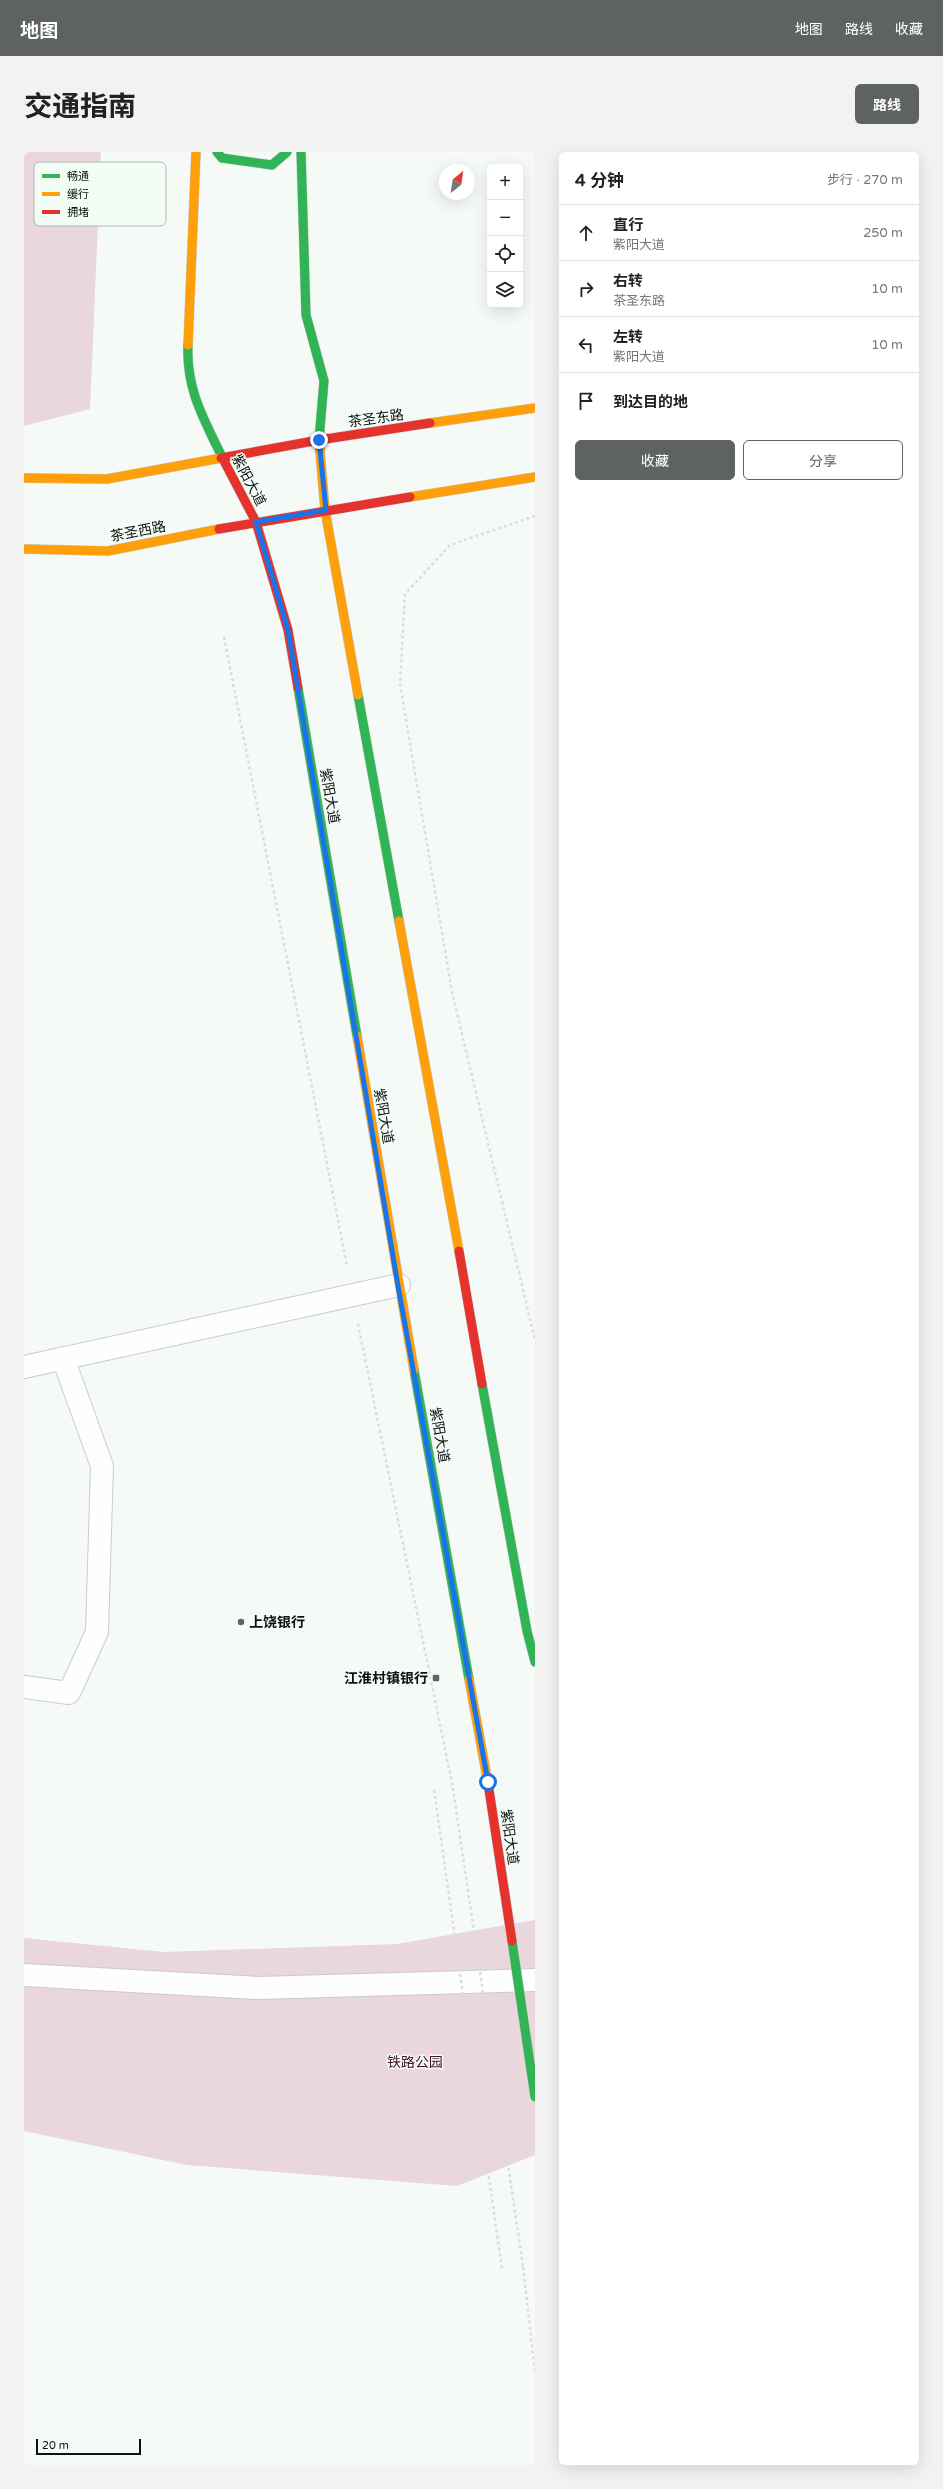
<!DOCTYPE html>
<html lang="zh">
<head>
<meta charset="utf-8">
<style>
	:root { --surface:#fff; --page:#f2f2f2; --text:#222; --muted:#767676; --line:#e0e0e0; --accent:#5f6360 }
	body { margin:0; font-family:"Varela Round","Noto Sans SC",sans-serif; background:var(--page); color:var(--text) }
	.controls { position:absolute; right:12px; top:12px; display:grid; overflow:hidden; border-radius:6px; box-shadow:0 4px 16px #0002 }
	.controls button { width:36px; height:36px; display:grid; place-items:center; padding:0; border:0; border-bottom:1px solid var(--line); background:var(--surface); color:var(--text); font:20px sans-serif }
	.compass { position:absolute; left:415px; top:12px; width:36px; height:36px; border-radius:50%; background:var(--surface); box-shadow:0 4px 16px #0002; rotate:29deg }
	.scale { position:absolute; left:12px; bottom:10px; width:105px; box-sizing:border-box; padding-left:4px; border:2px solid #0e110f; border-top:0; font-size:11px; line-height:14px; white-space:nowrap; color:#0e110f; -webkit-text-stroke:3px #f2fdf6; paint-order:stroke }
	.stop { position:absolute; width:12px; height:12px; margin:-9px; border:3px solid #1a73e8; border-radius:50%; background:#fff }
	.stop.end { background:#1a73e8; border-color:#fff; box-shadow:0 1px 4px #0008 }
	.list { margin:0; padding:0; list-style:none }
	h2 { display:flex; justify-content:space-between; align-items:center; height:52px; margin:0; padding:0 16px; font-size:17px }
	h2 small { font-size:13px; font-weight:400; color:var(--muted) }
	.list li { display:grid; grid-template-columns:26px 1fr auto; gap:12px; align-items:center; box-sizing:border-box; height:56px; padding:0 16px; border-top:1px solid var(--line) }
	.list b { display:block; font-size:15px; white-space:nowrap }
	.list p { margin:0; font-size:13px; white-space:nowrap; color:var(--muted) }
	.list em { font-size:13px; font-style:normal; color:var(--muted) }
	.actions { display:flex; gap:8px; padding:12px 16px }
	.actions a { flex:1; padding:9px 0; border:1px solid var(--accent); border-radius:6px; text-align:center; font-size:14px; color:var(--accent) }
	.actions .main { background:var(--accent); color:#fff }
	.icon { flex:none; width:22px; height:22px; fill:none; stroke:currentColor; stroke-width:2; stroke-linecap:round; stroke-linejoin:round }
	.map { position:relative; flex:none; width:511px; height:2313px; overflow:hidden; border-radius:6px }
	header { display:flex; align-items:center; gap:24px; box-sizing:border-box; height:56px; padding:0 20px; background:var(--accent); color:#fff }
	header strong { font-size:19px }
	nav { display:flex; gap:22px; margin-inline-start:auto; font-size:14px }
	.intro { display:flex; align-items:center; justify-content:space-between; box-sizing:border-box; height:96px; padding:0 24px }
	h1 { margin:0; font-size:28px }
	.button { padding:10px 18px; border-radius:6px; background:var(--accent); color:#fff; font-size:14px; font-weight:700 }
	main { display:flex; gap:24px; padding:0 24px }
	aside { flex:1; background:var(--surface); border-radius:6px; box-shadow:0 4px 16px #0002 }
	.map>svg:first-child { display:block }
</style>
</head>
<body>
<header>
<strong>地图</strong>
<nav><a>地图</a><a>路线</a><a>收藏</a></nav>
</header>
<div class="intro"><h1>交通指南</h1><a class="button">路线</a></div>
<main>
<div class="map">
<svg width="511" height="2313" viewBox="0 0 511 2313">
	<rect width="100%" height="100%" fill="#f5faf7"/>
	<path fill="#ead6dd" d="M0,0h77l-11,257 -66,17z
		M511,1768v235l-78,31 -270,-21 -163,-34v-193l140,14 233,-8z"/>
	<g fill="none" stroke-linecap="round" stroke-linejoin="round">
		<defs>
			<path id="street" d="M0,1215l375,-82
				M0,1535l45,6 28,-61 5,-166 -39,-108
				M0,1823l234,13 277,-8"/>
			<path id="fast" d="M193,0l5,6 50,7 15,-13
				M277,0l5,163 18,66 -5,59
				M164,193c-2,45 16,74 35,114
				M274,536l59,348
				M334,543l41,226
				M390,1218l55,309
				M458,1232l45,247 8,31"/>
			<path id="slow" d="M164,193l8,-193
				M406,271l105,-15
				M295,288l6,70 33,185
				M0,326l83,1 114,-21
				M386,345l125,-20
				M0,397l84,2 111,-22
				M375,769l60,330
				M333,884l57,334
				M445,1527l19,104"/>
			<path id="jam" d="M197,306l98,-18 111,-17
				M199,307l33,63 32,108 10,58
				M195,377l191,-32
				M435,1099l23,133"/>
		</defs>
		<use href="#street" stroke="#c8ccca" stroke-width="24"/>
		<use href="#fast" stroke="#c8ccca" stroke-width="10"/>
		<use href="#slow" stroke="#c8ccca" stroke-width="10"/>
		<use href="#jam" stroke="#c8ccca" stroke-width="10"/>
		<path stroke="#dbdcdb" stroke-width="2.5" stroke-dasharray="3 3" stroke-linecap="butt" d="M511,364l-85,29 -45,49 -5,90 52,308 83,348
			M200,485l123,629
			M334,1172l95,464
			M499,2115l12,104"/>
		<use href="#street" stroke="#fefefe" stroke-width="22"/>
		<use href="#fast" stroke="#30b455" stroke-width="9"/>
		<use href="#slow" stroke="#ff9f0a" stroke-width="9"/>
		<use href="#jam" stroke="#e5322d" stroke-width="9"/>
		<defs>
			<path id="fast-bridge" d="M488,1789l23,156"/>
			<path id="jam-bridge" d="M464,1631l24,158"/>
		</defs>
		<use href="#fast-bridge" stroke="#c8ccca" stroke-width="10" stroke-linecap="butt"/>
		<use href="#jam-bridge" stroke="#c8ccca" stroke-width="10" stroke-linecap="butt"/>
		<path stroke="#dbdcdb" stroke-width="2.5" stroke-dasharray="3 3" stroke-linecap="butt" d="M429,1636l70,479
			M410,1638l68,479"/>
		<use href="#fast-bridge" stroke="#30b455" stroke-width="9"/>
		<use href="#jam-bridge" stroke="#e5322d" stroke-width="9"/>
	</g>
	<g fill="none" stroke-linecap="round" stroke-linejoin="round">
		<path stroke="#1a73e8" stroke-width="5" d="M295,288l7,70 -70,12 32,108 110,656 90,496"/>
	</g>
	<g fill="#5f6360" stroke="#f2fdf6" stroke-width="1.5">
		<circle cx="217" cy="1470" r="4"/>
		<rect x="408" y="1522" width="8" height="8" rx="2"/>
	</g>
	<g text-anchor="middle" stroke-width="3" stroke-linejoin="round" paint-order="stroke">
		<g font-size="14" fill="#0e110f" stroke="#f2fdf6">
			<text transform="translate(352 266) rotate(-8)" y="5">茶圣东路</text>
			<text transform="translate(225 328) rotate(62)" y="5">紫阳大道</text>
			<text transform="translate(114 379) rotate(-11)" y="5">茶圣西路</text>
			<text transform="translate(306 644) rotate(80)" y="5">紫阳大道</text>
			<text transform="translate(360 964) rotate(80)" y="5">紫阳大道</text>
			<text transform="translate(416 1283) rotate(80)" y="5">紫阳大道</text>
			<text transform="translate(486 1685) rotate(82)" y="5">紫阳大道</text>
		</g>
		<g font-size="14" font-weight="bold" fill="#0e110f" stroke="#f2fdf6" text-anchor="start">
			<text x="225" y="1475">上饶银行</text>
			<text x="404" y="1531" text-anchor="end">江淮村镇银行</text>
		</g>
		<g font-size="14" fill="#48112c" stroke="#f2fdf6">
			<text x="391" y="1915">铁路公园</text>
		</g>
	</g>
	<rect x="10" y="10" width="132" height="64" rx="6" fill="#f2fdf6" stroke="#aeb6b1" stroke-width="1"/>
	<rect x="18" y="22" width="18" height="4" fill="#30b455"/>
	<rect x="18" y="40" width="18" height="4" fill="#ff9f0a"/>
	<rect x="18" y="58" width="18" height="4" fill="#e5322d"/>
	<g font-size="11" fill="#0e110f">
		<text x="43" y="28">畅通</text>
		<text x="43" y="46">缓行</text>
		<text x="43" y="64">拥堵</text>
	</g>
</svg>
<div class="controls">
<button>+</button>
<button>−</button>
<button><svg class="icon" aria-label="locate" viewBox="0 0 24 24"><circle cx="12" cy="12" r="6"/><path d="M12 2v4M12 18v4M2 12h4M18 12h4"/></svg></button>
<button><svg class="icon" aria-label="layers" viewBox="0 0 24 24"><path d="M12 4l9 5-9 5-9-5zM3 14l9 5 9-5"/></svg></button>
</div>
<svg class="compass" viewBox="-18 -18 36 36"><path d="M0-13l5 13h-10z" fill="#e53935"/><path d="M0 13l5-13h-10z" fill="#767676"/></svg>
<div class="scale">20 m</div>
<div class="stop" style="left:464px;top:1630px"></div>
<div class="stop end" style="left:295px;top:288px"></div>
</div>
<aside>
<h2>4 分钟<small>步行 · 270 m</small></h2>
<ul class="list">
<li><svg class="icon" aria-label="ahead" viewBox="0 0 24 24"><path d="M12 20V5M6 11l6-6 6 6"/></svg><div><b>直行</b><p>紫阳大道</p></div><em>250 m</em></li>
<li><svg class="icon" aria-label="right" viewBox="0 0 24 24"><path d="M7 20v-9h11M14 6l5 5-5 5"/></svg><div><b>右转</b><p>茶圣东路</p></div><em>10 m</em></li>
<li><svg class="icon" aria-label="left" viewBox="0 0 24 24"><path d="M17 20v-9H6M10 6l-5 5 5 5"/></svg><div><b>左转</b><p>紫阳大道</p></div><em>10 m</em></li>
<li><svg class="icon" aria-label="arrive" viewBox="0 0 24 24"><path d="M6 21V4h12l-3 4 3 4H6"/></svg><div><b>到达目的地</b></div></li>
</ul>
<div class="actions"><a class="main">收藏</a><a>分享</a></div>
</aside>
</main>
</body>
</html>
